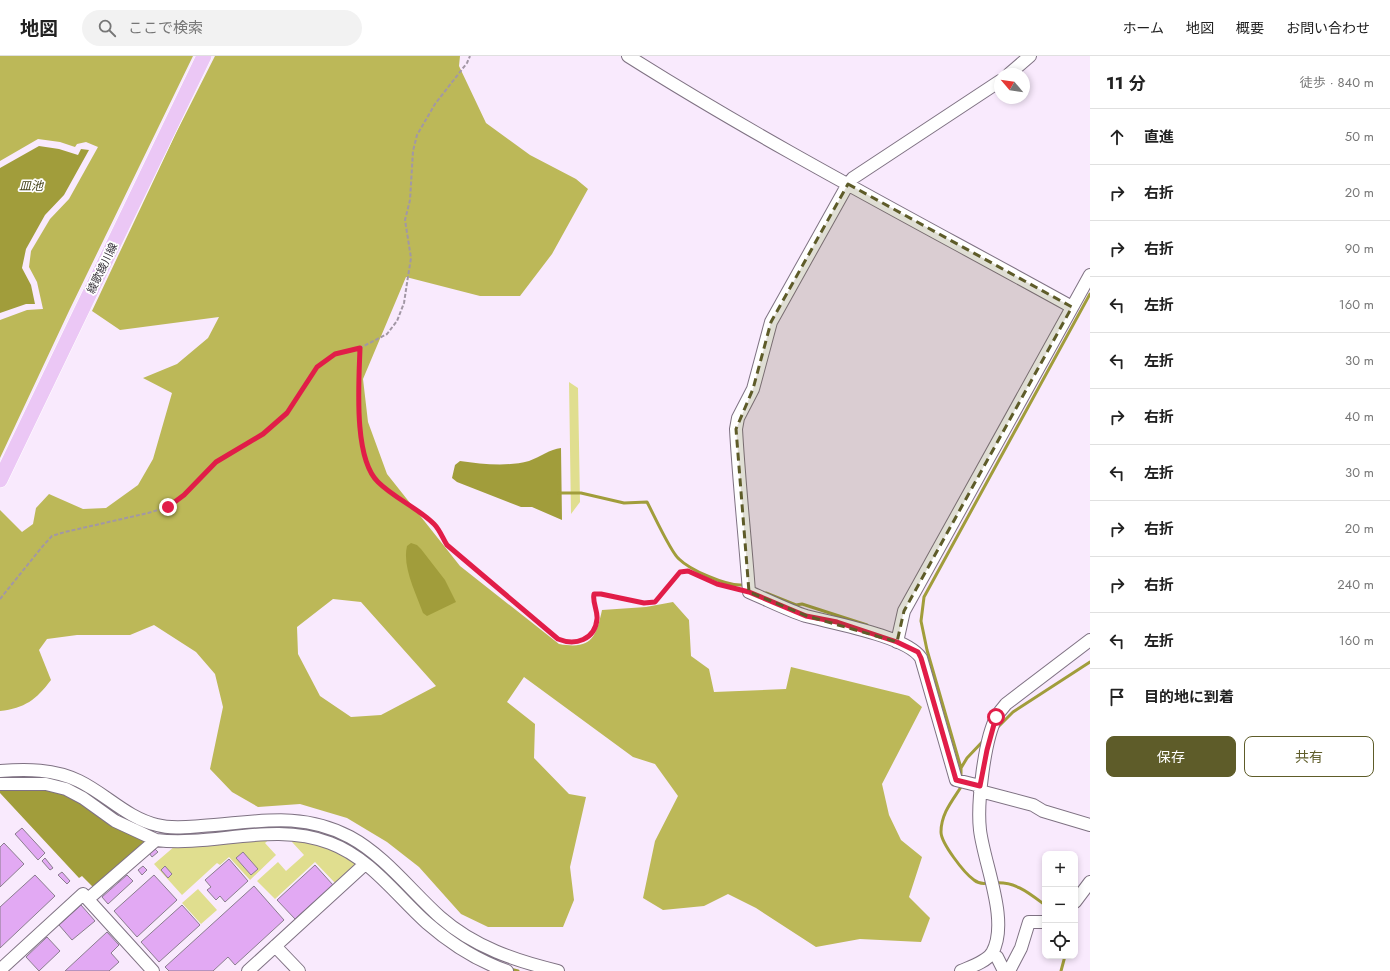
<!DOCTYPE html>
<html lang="ja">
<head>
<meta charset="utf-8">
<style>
	:root { --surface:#fff; --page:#f2f2f2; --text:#222; --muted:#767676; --line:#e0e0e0; --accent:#5e5c29 }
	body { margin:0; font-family:Jost,"Noto Sans JP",sans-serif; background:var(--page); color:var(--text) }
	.controls { position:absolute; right:12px; bottom:12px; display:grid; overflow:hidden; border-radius:8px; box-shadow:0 2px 6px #0003 }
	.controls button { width:36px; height:36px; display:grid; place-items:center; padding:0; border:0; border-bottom:1px solid var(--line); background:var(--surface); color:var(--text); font:20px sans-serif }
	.compass { position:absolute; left:994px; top:12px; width:36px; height:36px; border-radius:50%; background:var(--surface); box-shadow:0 2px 6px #0003; rotate:299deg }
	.stop { position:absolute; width:12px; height:12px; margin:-9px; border:3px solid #e11d48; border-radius:50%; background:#fff }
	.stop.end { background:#e11d48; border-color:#fff; box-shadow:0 1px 4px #0008 }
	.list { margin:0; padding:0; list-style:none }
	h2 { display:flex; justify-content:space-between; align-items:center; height:52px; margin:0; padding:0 16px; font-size:17px }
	h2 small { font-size:13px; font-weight:400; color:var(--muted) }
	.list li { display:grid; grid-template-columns:26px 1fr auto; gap:12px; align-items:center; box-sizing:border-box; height:56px; padding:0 16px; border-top:1px solid var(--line) }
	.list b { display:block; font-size:15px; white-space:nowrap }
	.list em { font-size:13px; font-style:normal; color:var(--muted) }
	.actions { display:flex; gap:8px; padding:12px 16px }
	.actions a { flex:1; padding:9px 0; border:1px solid var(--accent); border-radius:8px; text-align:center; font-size:14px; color:var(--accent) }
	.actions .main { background:var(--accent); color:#fff }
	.icon { flex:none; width:22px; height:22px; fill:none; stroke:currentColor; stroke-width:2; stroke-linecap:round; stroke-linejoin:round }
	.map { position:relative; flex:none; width:1090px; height:915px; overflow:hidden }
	header { display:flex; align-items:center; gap:24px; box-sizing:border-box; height:56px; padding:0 20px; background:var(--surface); border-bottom:1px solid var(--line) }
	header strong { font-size:19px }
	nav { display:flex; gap:22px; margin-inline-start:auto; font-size:14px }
	.search { width:280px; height:36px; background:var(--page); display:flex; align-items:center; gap:10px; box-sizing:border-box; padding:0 14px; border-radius:22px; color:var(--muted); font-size:15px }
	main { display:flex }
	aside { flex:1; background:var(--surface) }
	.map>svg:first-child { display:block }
</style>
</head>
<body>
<header>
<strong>地図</strong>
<div class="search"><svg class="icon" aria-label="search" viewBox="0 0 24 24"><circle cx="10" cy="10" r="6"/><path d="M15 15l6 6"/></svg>ここで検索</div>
<nav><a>ホーム</a><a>地図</a><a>概要</a><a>お問い合わせ</a></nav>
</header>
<main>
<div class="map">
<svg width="1090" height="915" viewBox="0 0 1090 915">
	<rect width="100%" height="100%" fill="#f9eafd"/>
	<path fill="#e0de8f" d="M569,326l9,6 2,114 -9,12z
		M272,781l-7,6 11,12 -26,25 -21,-23 -9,8 -3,-2 -35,32 -28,-31 21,-18z
		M293,782l28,6 36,19 -22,20 -20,-21 -40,37 -18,-18 21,-19 8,9 18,-16 -12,-13z
		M198,833l19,21 -16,14 -19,-21z"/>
	<path fill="#bcb858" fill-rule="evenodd" d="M0,0h193l-124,255 -69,147v-138l27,-10 16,-1 -6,-27 -8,-15 2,-16 19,-32 19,-20 29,-52 -12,-5 -9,2 -2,3 -15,-5 -22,-3 -38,22z
		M215,0h245l-1,10 27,57 44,32 46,24 12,10 -36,65 -32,42h-40l-74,-19 -43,102 5,43 19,52 73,92 99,78c33,6 37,-7 43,-34l44,-3 27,-5 16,18 2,36 18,13 5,23 72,-3 5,-22 118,29 13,11 -40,77 7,31 12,25 21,17 -13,40 21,21 -9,24 -61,-3 -44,8 -60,-39 -28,-14 -24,12 -41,4 -20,-12 12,-57 23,-45 -23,-32 -22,-7 -109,-80 -17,25 28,22 -1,34 35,36 17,3 -16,70 4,33 -11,27h-75l-27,-13 -42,-47 -32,-25 -40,-24 -47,-14 -42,3 -26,-15 -22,-23 13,-62 -8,-33 -19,-22 -42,-27 -24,10h-53l-30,4 -8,11 12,30c-15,20 -26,28 -51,31v-201l22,22 11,-8 3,-16 13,-14 34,15 23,-1 32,-23 15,-26 19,-66 -29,-15 34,-14 31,-26 11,-21 -99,13 -28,-19 84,-178zM333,543l28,3 75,84 -55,29 -30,2 -31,-21 -22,-42 -1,-27z"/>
	<path fill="#a19d3b" d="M39,90l20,3 19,6 3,-6 8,1 -25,45 -19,20 -19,34 -4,19 9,17 4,19h-9l-26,9v-145z
		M561,392l1,72 -30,-13h-11l-64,-25 -5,-4 3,-13 5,-4c22,3 47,6 69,0 11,-4 21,-12 32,-13z
		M411,487l6,2 4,4 24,31 11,22 -29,14 -4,-3c-7,-20 -21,-46 -16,-67z
		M0,730h18l48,6 82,46 -54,50 -12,-12 -3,2 -79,-85z"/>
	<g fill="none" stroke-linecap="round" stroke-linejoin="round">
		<path stroke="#a19d3b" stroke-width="3" d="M559,437h22l43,10 23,-1c6,11 24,51 32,57 11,11 47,27 63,26
			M766,537l30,12 6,-1 65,21
			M997,672l16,-16 77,-50
			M961,712l6,-10 17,-18
			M961,722v-10l-34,-118 -6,-29 3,-24 166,-303
			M961,728v3c-9,14 -20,27 -20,45 0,11 23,41 33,48 5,4 9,4 14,3
			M994,827c21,-2 35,10 51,22
			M510,913l8,2
			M1061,915l4,-15"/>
	</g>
	<path fill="#e2a9f3" stroke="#8a7d8e" d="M22,772l23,25 -7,7 -23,-26z
		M4,787l20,21 -24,23v-40z
		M154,792l4,4 -6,5 -3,-4z
		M243,796l15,17 -7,6 -15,-17z
		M45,802l8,10 -3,2 -8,-9z
		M229,803l19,22 -23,21 -5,-6 -4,4 -9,-10 4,-3 -6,-7z
		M315,809l18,20 -38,34 -18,-19z
		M143,810l4,4 -5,5 -4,-5z
		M165,810l7,8 -4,4 -7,-8z
		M62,816l8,9 -3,3 -9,-9z
		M35,819l20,21 -55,52v-41z
		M127,819l6,6 -25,23 -6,-7z
		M154,819l23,25 -40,37 -23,-26z
		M254,830l30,34 -49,45 -7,-8 -15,14h-44l-4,-4z
		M81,849l14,16 -23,19 -13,-15z
		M182,849l18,20 -41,37 -18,-20z
		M107,876l12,13 -8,8 8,9 -10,9h-44z
		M47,881l13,14 -21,20 -13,-14z"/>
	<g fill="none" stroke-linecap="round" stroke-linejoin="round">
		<defs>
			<path id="minor" d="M628,0c144,91 296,169 444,251
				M1009,18l21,-18
				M897,586l7,-31 186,-336
				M0,715c27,-2 54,-2 79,10 27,13 48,37 78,44 14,4 30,2 44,1 52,-3 99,-16 149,11 35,19 61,54 90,80 34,30 76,44 118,54
				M0,728h46l20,5 17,9 32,23 41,19
				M980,730l-24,-6 -35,-122c-14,-22 -89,-35 -115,-42 -19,-6 -38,-16 -57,-24 -4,-55 -10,-109 -13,-163l2,-11 15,-29 18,-67 77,-138 5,-6 147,-97
				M980,735l53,14 10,6 47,14
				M88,843l68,-59c58,7 117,-19 174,3 40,15 66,52 97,80 23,20 51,38 80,48
				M1075,846l15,-20
				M275,890l24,25
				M991,898l6,3 7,14
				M0,914l83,-76 70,77
				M248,915l117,-107
				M961,915c9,-4 25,-9 31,-18 18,-31 -8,-89 -12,-123 -3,-25 4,-91 17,-114 2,-4 6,-8 9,-12l84,-64
				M1009,915l12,-23 8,-26h16"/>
			<path id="major" d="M0,424l204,-424"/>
		</defs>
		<use href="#minor" stroke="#7f7283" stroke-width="14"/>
		<use href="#major" stroke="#fff" stroke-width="16"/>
		<path stroke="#a297a5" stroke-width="2" stroke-dasharray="4 2" stroke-linecap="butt" d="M360,292c-1,33 -7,110 18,134 16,16 40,26 56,42 6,6 9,15 13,21l111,94c17,7 36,1 39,-19 1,-9 -5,-18 -3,-25l3,-2 47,10 11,-2 25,-28 8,-2 29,13 21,5
			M0,543l42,-52 10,-11 13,-4 83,-19 20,-6 16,-12 32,-33 47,-28 24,-21 30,-46 18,-13 25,-6 27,-14 10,-13 7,-18 3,-20 4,-25 -6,-38 5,-20 3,-49 4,-16 18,-31 32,-41 3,-7"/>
		<use href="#minor" stroke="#fff" stroke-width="12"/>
		<use href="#major" stroke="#ebc7f5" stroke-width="15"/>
	</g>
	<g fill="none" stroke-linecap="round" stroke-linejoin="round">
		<path stroke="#e11d48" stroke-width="5" d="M168,451l16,-12 32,-33 47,-28 24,-21 30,-46 18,-13 25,-6c-1,33 -7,110 18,134 16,16 40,26 56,42 6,6 9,15 13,21l111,94c17,7 37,1 39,-20 1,-8 -5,-17 -3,-25h7l43,9 11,-1 25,-30 8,-1 29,13 32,8 57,24 31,6 60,20 21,10 3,6 35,122 24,6 7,-36 9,-33"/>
	</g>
	<path fill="#5e5c29" fill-opacity="0.2" stroke="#5e5c29" stroke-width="3" stroke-dasharray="8 5" stroke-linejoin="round" d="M848,128l224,123 -168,304 -7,31 -90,-26 -58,-24 -13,-163 17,-40 18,-67z"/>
	<g text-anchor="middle" stroke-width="3.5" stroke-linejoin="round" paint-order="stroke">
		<g font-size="11" fill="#363138" stroke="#fff">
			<text transform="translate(102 212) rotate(-64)" y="4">綾歌綾川線</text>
		</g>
		<g font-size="12" font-style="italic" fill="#45431a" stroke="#fff">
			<text x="31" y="134">皿池</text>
		</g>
	</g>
</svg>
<div class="controls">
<button>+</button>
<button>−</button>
<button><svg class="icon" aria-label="locate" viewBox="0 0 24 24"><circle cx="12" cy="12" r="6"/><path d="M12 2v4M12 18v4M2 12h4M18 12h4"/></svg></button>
</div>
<svg class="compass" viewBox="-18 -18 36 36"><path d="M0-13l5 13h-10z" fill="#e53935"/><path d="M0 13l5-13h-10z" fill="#767676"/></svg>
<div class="stop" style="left:996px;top:661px"></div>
<div class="stop end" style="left:168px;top:451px"></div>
</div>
<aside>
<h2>11 分<small>徒歩 · 840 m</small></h2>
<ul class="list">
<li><svg class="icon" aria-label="ahead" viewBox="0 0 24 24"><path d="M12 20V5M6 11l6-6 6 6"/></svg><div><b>直進</b></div><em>50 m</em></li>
<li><svg class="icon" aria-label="right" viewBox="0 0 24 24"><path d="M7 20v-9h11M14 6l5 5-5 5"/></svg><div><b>右折</b></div><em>20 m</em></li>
<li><svg class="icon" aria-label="right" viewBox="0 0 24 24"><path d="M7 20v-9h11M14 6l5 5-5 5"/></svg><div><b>右折</b></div><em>90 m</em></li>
<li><svg class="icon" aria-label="left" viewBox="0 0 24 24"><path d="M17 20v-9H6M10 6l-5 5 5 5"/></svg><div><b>左折</b></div><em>160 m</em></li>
<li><svg class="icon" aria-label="left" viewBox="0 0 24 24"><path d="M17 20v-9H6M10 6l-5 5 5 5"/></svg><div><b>左折</b></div><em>30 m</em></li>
<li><svg class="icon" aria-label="right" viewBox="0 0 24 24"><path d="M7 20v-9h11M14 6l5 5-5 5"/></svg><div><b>右折</b></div><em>40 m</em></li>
<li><svg class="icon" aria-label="left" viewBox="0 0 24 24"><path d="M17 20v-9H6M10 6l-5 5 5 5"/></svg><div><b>左折</b></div><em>30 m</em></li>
<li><svg class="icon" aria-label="right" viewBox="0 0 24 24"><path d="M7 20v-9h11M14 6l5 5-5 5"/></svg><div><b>右折</b></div><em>20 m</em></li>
<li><svg class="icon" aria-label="right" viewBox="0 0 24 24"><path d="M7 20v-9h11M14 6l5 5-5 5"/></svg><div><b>右折</b></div><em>240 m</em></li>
<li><svg class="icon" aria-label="left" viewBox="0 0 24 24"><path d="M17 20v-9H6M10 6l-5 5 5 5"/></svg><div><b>左折</b></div><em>160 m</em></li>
<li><svg class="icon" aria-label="arrive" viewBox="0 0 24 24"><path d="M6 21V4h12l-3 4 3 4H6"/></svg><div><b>目的地に到着</b></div></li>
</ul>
<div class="actions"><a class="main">保存</a><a>共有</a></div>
</aside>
</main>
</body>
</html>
